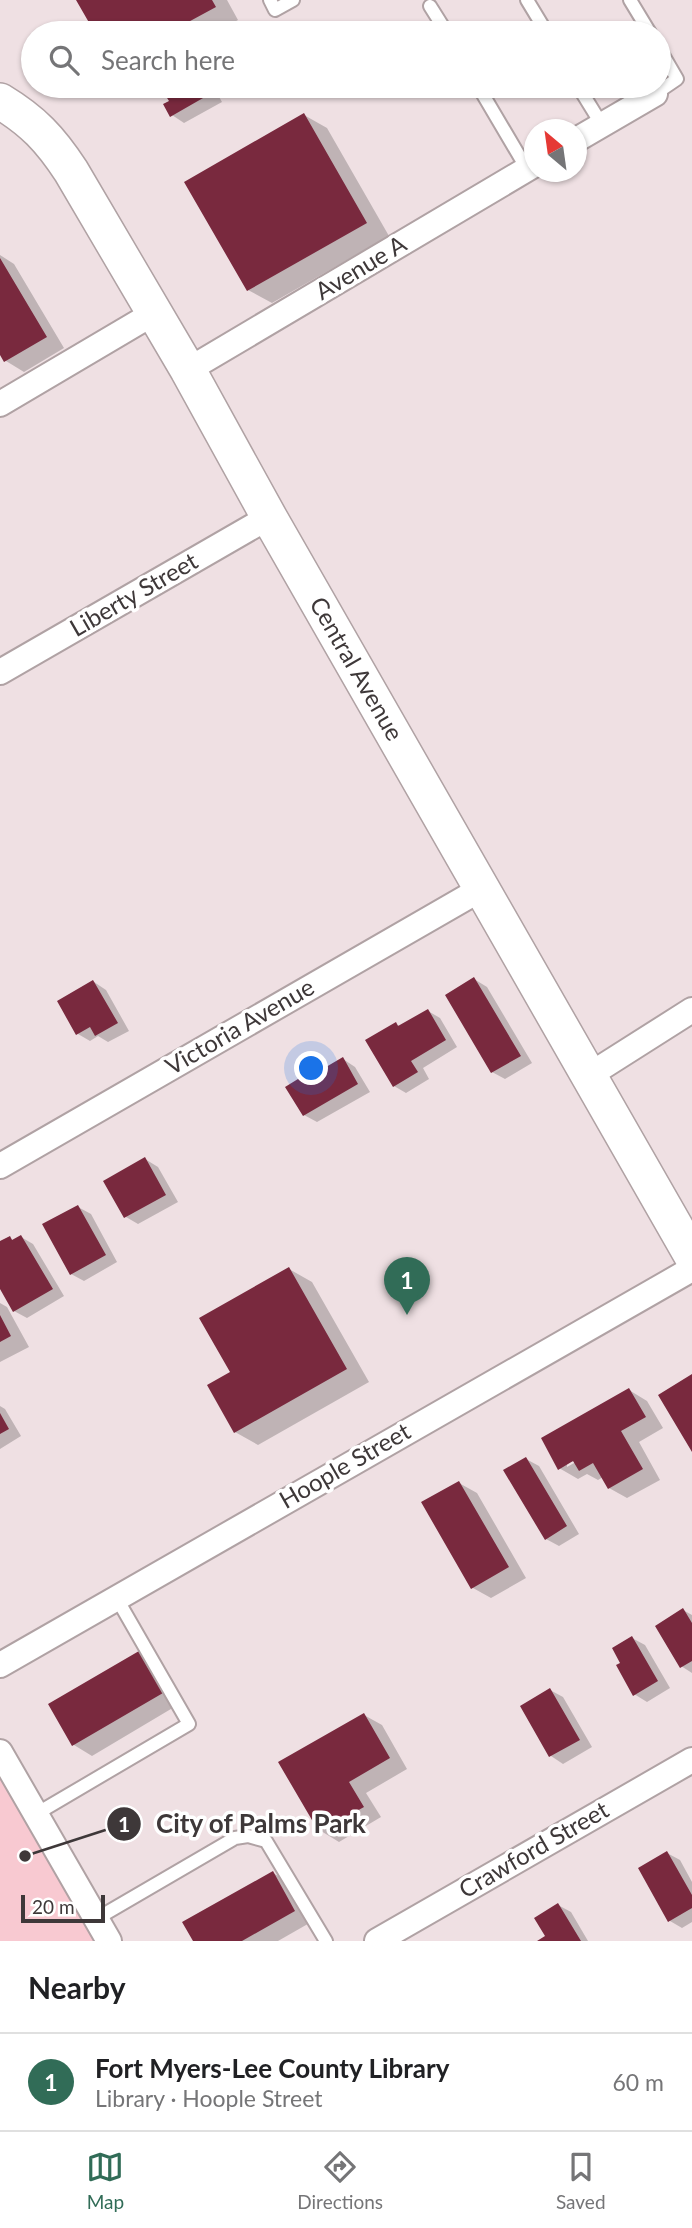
<!DOCTYPE html>
<html lang="en">
<head>
<meta charset="utf-8">
<style>
	:root { --surface:#fff; --page:#f6f6f6; --text:#202124; --muted:#757577; --line:#e0e0e0; --accent:#316c57 }
	body { margin:0; font-family:Lato,sans-serif; background:var(--page); color:var(--text) }
	.compass { position:absolute; left:524px; top:119px; width:63px; height:63px; border-radius:50%; background:var(--surface); box-shadow:0 2px 5px #0004; rotate:331deg }
	.scale { position:absolute; left:21px; bottom:18px; width:84px; box-sizing:border-box; padding-left:7px; border:4px solid #3e3839; border-top:0; font-size:19px; line-height:24px; white-space:nowrap; color:#3e3839; -webkit-text-stroke:5px #fff; paint-order:stroke }
	.you { position:absolute; left:312px; top:1069px; width:24px; height:24px; margin:-18px; border:5px solid #fff; border-radius:50%; background:#1a73e8; box-shadow:0 0 0 10px #1a73e833 }
	.badge { display:grid; place-items:center; width:46px; height:46px; border-radius:50%; background:var(--accent); color:#fff; font-size:23px; font-weight:700 }
	.pin { position:absolute; translate:-50% -58px; filter:drop-shadow(0 2px 4px #0008) }
	.pin::after { content:''; position:absolute; top:37px; width:24px; height:21px; background:inherit; clip-path:polygon(0 0,100% 0,50% 100%) }
	.list { margin:0; padding:0; list-style:none }
	h2 { display:flex; justify-content:space-between; align-items:center; height:91px; margin:0; padding:0 28px; font-size:30px }
	h2 small { font-size:23px; font-weight:400; color:var(--muted) }
	.list li { display:grid; grid-template-columns:46px 1fr auto; gap:21px; align-items:center; box-sizing:border-box; height:98px; padding:0 28px; border-top:2px solid var(--line) }
	.list b { display:block; font-size:26px; white-space:nowrap }
	.list p { margin:0; font-size:23px; white-space:nowrap; color:var(--muted) }
	.list em { font-size:23px; font-style:normal; color:var(--muted) }
	.icon { flex:none; width:38px; height:38px; fill:none; stroke:currentColor; stroke-width:2; stroke-linecap:round; stroke-linejoin:round }
	.map { position:relative; flex:none; width:692px; height:1941px; overflow:hidden }
	.search { position:absolute; background:var(--surface); box-shadow:0 2px 5px #0004; left:21px; right:21px; top:21px; height:77px; display:flex; align-items:center; gap:18px; box-sizing:border-box; padding:0 24px; border-radius:38px; color:var(--muted); font-size:26px }
	.sheet { height:189px; background:var(--surface) }
	nav { display:flex; justify-content:space-around; align-items:center; box-sizing:border-box; height:98px; border-top:2px solid var(--line); background:var(--surface); font-size:19px; color:var(--muted) }
	nav a { display:grid; justify-items:center; gap:4px }
	nav .on { color:var(--accent) }
	.map>svg:first-child { display:block }
</style>
</head>
<body>
<div class="map">
<svg width="692" height="1941" viewBox="0 0 692 1941">
	<rect width="100%" height="100%" fill="#efe0e3"/>
	<path fill="#f8c9d1" d="M0,1771l99,170h-99z"/>
	<path fill="#0003" fill-rule="evenodd" d="M78,0h149l11,20 -23,13h-118z
		M173,86h40l9,16 -38,21 -12,-8 -1,-13 -6,-11z
		M304,115l23,13 62,108 -117,67 -24,-13z
		M0,255l14,9 50,84 -40,24 -18,-11 -6,-9z
		M474,979l13,8 45,76 -27,16 -13,-7z
		M94,982l12,8 23,41 -21,11 -10,-6 -8,5 -12,-7z
		M428,1011l12,7 17,29 -34,21 6,11 -23,14 -12,-7 2,-62 5,3z
		M343,1059l12,8 15,25 -53,30 -13,-7 20,-50 4,3z
		M145,1159l13,8 20,35 -40,22 -12,-7z
		M78,1207l13,7 26,48 -33,19 -13,-7z
		M21,1237l12,7 31,52 -37,22 -13,-7 -14,-25v-43l10,-5 4,3z
		M289,1269l23,13 57,100 -111,63 -23,-13 -3,-59z
		M0,1303l7,4 22,40 -29,15z
		M629,1390l18,11 16,27 -24,14 21,38 -33,18 -18,-10 -6,-11 -5,3 -11,-6 -9,5 -19,-11zM581,1459l-14,8v-4z
		M0,1406l5,3 16,27 -21,13z
		M526,1459l13,7 40,68 -20,12 -13,-7z
		M459,1483l18,10 49,85 -35,20 -18,-10z
		M683,1610l9,5v58l-11,-7z
		M632,1638l13,7 25,43 -23,14 -13,-8 -11,-31z
		M139,1653l18,10 24,40 -89,53 -18,-11 -24,-40z
		M550,1690l13,7 29,50 -29,17 -12,-8 -29,-50z
		M364,1715l18,10 25,44 -41,24 15,24 -42,25 -18,-11z
		M667,1853l13,7 12,22v40l-10,6 -12,-7z
		M273,1873l19,11 21,37 -35,20h-83z
		M558,1905l13,7 17,29h-48l7,-4z"/>
	<path fill="#79293e" d="M76,0h136l4,7 -48,26h-73z
		M170,86h35l5,8 -40,23 -7,-13 6,-3 -7,-11z
		M304,113l63,110 -120,68 -63,-109z
		M0,258l47,79 -43,25 -4,-7z
		M474,977l47,79 -30,17 -46,-78z
		M93,980l25,43 -23,13 -5,-9 -14,8 -19,-34z
		M428,1009l18,31 -35,21 7,11 -25,15 -28,-47 31,-18 2,4z
		M343,1057l15,27 -55,32 -18,-29 39,-24 2,4z
		M145,1157l21,38 -42,23 -21,-37z
		M78,1205l28,50 -36,20 -28,-51z
		M21,1235l32,54 -40,23 -13,-23v-48l10,-5 2,4z
		M289,1267l58,102 -113,64 -27,-48 23,-13 -31,-54z
		M0,1315l11,21 -11,6z
		M692,1374v78l-34,-57z
		M629,1388l17,29 -25,14 22,38 -35,20 -15,-26 -14,8 -6,-10 -15,9 -17,-32z
		M0,1413l9,16 -9,5z
		M526,1457l41,69 -22,14 -42,-70z
		M459,1481l50,86 -38,22 -50,-87z
		M683,1608l9,15v38l-12,7 -25,-42z
		M632,1636l26,45 -25,15 -17,-31 4,-2 -8,-15z
		M139,1651l24,42 -91,53 -24,-42z
		M550,1688l30,52 -31,17 -29,-51z
		M364,1713l26,45 -41,24 15,25 -45,25 -41,-70z
		M667,1851l25,44v13l-24,14 -30,-54z
		M273,1871l22,40 -53,30h-49l-11,-19z
		M558,1903l23,38h-44l8,-5 -11,-18z"/>
	<g fill="none" stroke-linecap="round" stroke-linejoin="round">
		<defs>
			<path id="lane" d="M270,0l5,10 18,-10
				M527,0l20,33
				M630,0l20,33
				M430,6l17,27
				M478,86l49,83
				M578,86l24,39
				M655,94l22,-15 -18,-31
				M36,1814l153,-90 -73,-127
				M96,1919l139,-81 13,-2 18,5 60,100"/>
			<path id="street" d="M576,140l79,-46
				M188,370l346,-205
				M0,404l154,-91
				M0,672l269,-155
				M588,1076l104,-66
				M0,1166l481,-277
				M0,1665l692,-396
				M0,1752l109,189
				M377,1941l315,-181"/>
			<path id="secondary" d="M0,101c33,20 50,38 71,70l117,199 81,147 423,739"/>
		</defs>
		<use href="#lane" stroke="#b0a2a4" stroke-width="16"/>
		<use href="#street" stroke="#b0a2a4" stroke-width="28"/>
		<use href="#secondary" stroke="#b0a2a4" stroke-width="38"/>
		<use href="#lane" stroke="#fff" stroke-width="12"/>
		<use href="#street" stroke="#fff" stroke-width="24"/>
		<use href="#secondary" stroke="#fff" stroke-width="35"/>
	</g>
	<g text-anchor="middle" stroke-width="7" stroke-linejoin="round" paint-order="stroke">
		<g font-size="24" fill="#3e3839" stroke="#fff">
			<text transform="translate(361 268) rotate(-31)" y="8">Avenue A</text>
			<text transform="translate(134 595) rotate(-30)" y="8">Liberty Street</text>
			<text transform="translate(356 669) rotate(60)" y="8">Central Avenue</text>
			<text transform="translate(240 1027) rotate(-30)" y="8">Victoria Avenue</text>
			<text transform="translate(345 1466) rotate(-30)" y="8">Hoople Street</text>
			<text transform="translate(534 1850) rotate(-30)" y="8">Crawford Street</text>
		</g>
	</g>
	<path fill="none" stroke="#3e3839" stroke-width="2.5" d="M25 1856L124 1824"/>
	<g fill="#3e3839" stroke="#fff" stroke-width="2.5">
		<circle cx="25" cy="1856" r="7"/>
		<circle cx="124" cy="1824" r="18"/>
	</g>
	<g font-size="21" text-anchor="middle" font-weight="bold" fill="#fff">
		<text x="124" y="1832">1</text>
	</g>
	<g font-size="26" text-anchor="middle" font-weight="bold" fill="#3e3839" stroke="#fff" stroke-width="7" stroke-linejoin="round" paint-order="stroke">
		<text x="261" y="1833">City of Palms Park</text>
	</g>
</svg>
<svg class="compass" viewBox="-18 -18 36 36"><path d="M0-13l5 13h-10z" fill="#e53935"/><path d="M0 13l5-13h-10z" fill="#757577"/></svg>
<div class="scale">20 m</div>
<div class="you"></div>
<div class="pin badge" style="left:407px;top:1315px">1</div>
<div class="search"><svg class="icon" aria-label="search" viewBox="0 0 24 24"><circle cx="10" cy="10" r="6"/><path d="M15 15l6 6"/></svg>Search here</div>
</div>
<section class="sheet">
<h2>Nearby<small></small></h2>
<ul class="list">
<li><span class="badge">1</span><div><b>Fort Myers-Lee County Library</b><p>Library · Hoople Street</p></div><em>60 m</em></li>
</ul>
</section>
<nav>
<a class="on"><svg class="icon" aria-label="map" viewBox="0 0 24 24"><path d="M3 6l6-2 6 2 6-2v14l-6 2-6-2-6 2zM9 4v14M15 6v14"/></svg>Map</a>
<a><svg class="icon" aria-label="directions" viewBox="0 0 24 24"><path d="M12 3l9 9-9 9-9-9zM9 14v-3h6M13 9l2 2-2 2"/></svg>Directions</a>
<a><svg class="icon" aria-label="saved" viewBox="0 0 24 24"><path d="M7 4h10v16l-5-4-5 4z"/></svg>Saved</a>
</nav>
</body>
</html>
